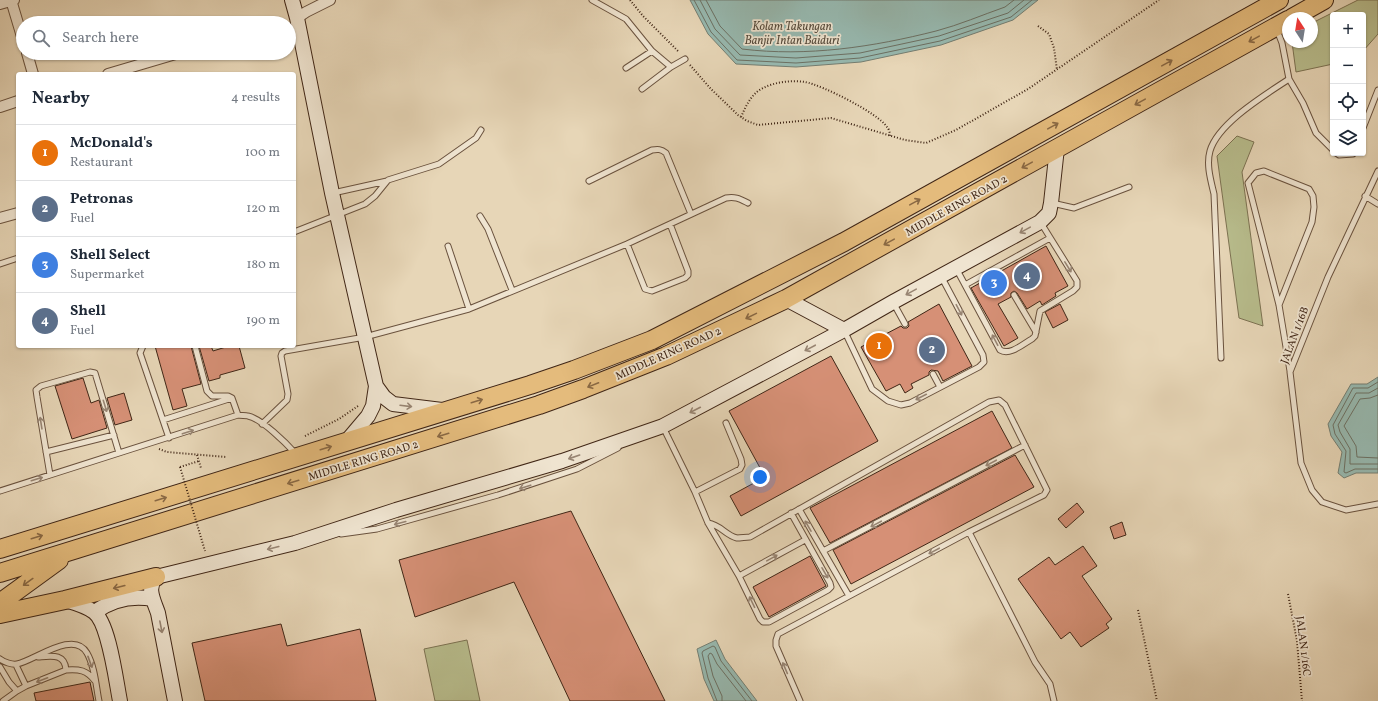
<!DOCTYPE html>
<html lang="en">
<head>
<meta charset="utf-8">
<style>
	:root { --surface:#fff; --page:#f2f2f3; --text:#1f2937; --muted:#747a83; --line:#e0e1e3; --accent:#8f2418 }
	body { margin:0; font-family:Vollkorn,serif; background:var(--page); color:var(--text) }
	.controls { position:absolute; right:12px; top:12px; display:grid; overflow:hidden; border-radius:4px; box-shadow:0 1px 3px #0004 }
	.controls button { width:36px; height:36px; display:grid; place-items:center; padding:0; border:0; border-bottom:1px solid var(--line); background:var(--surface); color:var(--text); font:20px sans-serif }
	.compass { position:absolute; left:1282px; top:12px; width:36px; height:36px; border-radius:50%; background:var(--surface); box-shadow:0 1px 3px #0004; rotate:348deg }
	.you { position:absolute; left:760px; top:477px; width:14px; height:14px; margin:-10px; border:3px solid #fff; border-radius:50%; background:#1a73e8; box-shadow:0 0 0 6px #1a73e833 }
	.badge { display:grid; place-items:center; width:26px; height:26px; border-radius:50%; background:var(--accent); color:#fff; font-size:13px; font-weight:700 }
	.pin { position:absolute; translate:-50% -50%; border:2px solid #fff; box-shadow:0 1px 4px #0006 }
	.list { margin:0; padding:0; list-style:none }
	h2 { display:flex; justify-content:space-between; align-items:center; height:52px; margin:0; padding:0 16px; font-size:17px }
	h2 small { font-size:13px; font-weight:400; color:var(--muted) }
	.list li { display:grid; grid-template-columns:26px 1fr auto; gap:12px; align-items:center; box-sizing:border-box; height:56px; padding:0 16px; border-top:1px solid var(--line) }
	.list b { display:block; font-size:15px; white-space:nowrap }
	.list p { margin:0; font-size:13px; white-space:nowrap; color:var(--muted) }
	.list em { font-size:13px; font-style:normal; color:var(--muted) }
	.icon { flex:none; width:22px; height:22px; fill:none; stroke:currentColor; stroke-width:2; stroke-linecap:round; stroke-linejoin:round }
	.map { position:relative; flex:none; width:1378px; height:701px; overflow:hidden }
	.search { position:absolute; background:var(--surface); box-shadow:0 1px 3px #0004; left:16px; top:16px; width:280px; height:44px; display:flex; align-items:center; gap:10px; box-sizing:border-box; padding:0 14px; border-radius:22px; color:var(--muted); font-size:15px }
	.panel { position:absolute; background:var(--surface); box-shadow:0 1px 3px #0004; left:16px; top:72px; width:280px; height:276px; border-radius:4px }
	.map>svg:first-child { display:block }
</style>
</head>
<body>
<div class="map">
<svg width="1378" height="701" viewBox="0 0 1378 701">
	<rect width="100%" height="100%" fill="#e7d6b7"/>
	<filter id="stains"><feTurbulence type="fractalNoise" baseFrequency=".005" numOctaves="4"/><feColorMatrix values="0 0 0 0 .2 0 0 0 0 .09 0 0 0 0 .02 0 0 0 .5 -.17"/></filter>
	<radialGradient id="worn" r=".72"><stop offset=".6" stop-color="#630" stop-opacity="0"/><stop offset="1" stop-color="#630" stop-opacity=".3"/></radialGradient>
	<path fill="#b8bd8d" stroke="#7c7252" d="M1358,0h20v34l-15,17v-36h-30v49l-37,8 -4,-30h20v-19z
		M1237,136l17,6 -12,30 21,154 -24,-8 -22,-162z
		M467,640l13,61h-45l-11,-52z"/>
	<path fill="#97b9b0" stroke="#747e72" d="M690,0h348l-25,20 -72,25 -80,17 -65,5 -60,-3 -28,-30z
		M1378,377v96h-22l-12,5 -6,-5 4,-21 -11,-16 -3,-12 23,-40h16z
		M716,640l9,19 32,42h-43l-10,-22 -7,-30z"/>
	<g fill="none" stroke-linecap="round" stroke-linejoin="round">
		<path stroke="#6c7063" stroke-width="1" d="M694,0l17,32 26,28 59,3 64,-5 80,-17 71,-24 21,-17
			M700,0l15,29 25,26 56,3 64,-5 79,-17 69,-23 16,-13
			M706,0l14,26 22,23c65,8 131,-2 194,-18 23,-6 46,-16 69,-24l9,-7
			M1378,382l-10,6h-15l-20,37 2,9 11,17 -2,21 2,1 9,-4h23
			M1378,388l-9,5h-13l-18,32 2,7 10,17v15h28
			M1378,395l-8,3 -10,1 -16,27 12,20 1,11 21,1
			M717,701l-9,-23 -6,-25 1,-2 10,-5 2,1 6,14 31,40
			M722,701v-5l-9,-20 -5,-20 2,-3 2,1 5,10 29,37"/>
	</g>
	<path fill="#d69076" stroke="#402616" d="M1046,246l22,40 -13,7 1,3 -14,9 -2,-4 -13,8 -10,-16 -3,-2 -3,2v4l-13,7 20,34 -14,8 -33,-58z
		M939,304l33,62 -29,15 -5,-10 -7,-1 -2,2v3l-18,9 2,4 -8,5 -5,-9 -14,7 -25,-44 40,-21 2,2h4l2,-2 -1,-4z
		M1060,304l8,16 -15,8 -8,-16z
		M155,346h36l10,38 -19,5 5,17 -14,4z
		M199,346h12l2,5 16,-5h10l6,22 -25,7v3l-11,3z
		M831,356l47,85 -137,75 -11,-20 35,-19 -36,-66z
		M83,378l8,25 8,-3 8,28 -35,11 -17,-53z
		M124,393l8,27 -17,5 -8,-27z
		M992,411l20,37 -182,95 -20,-35z
		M1015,455l19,32 -183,97 -18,-34z
		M1077,503l7,9 -18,16 -8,-9z
		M571,511l94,190h-95l-56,-119 -99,35 -16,-57z
		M1122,522l4,13 -12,4 -4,-12z
		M1083,546l14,20 -15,10 30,43 -6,5 3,4 -28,19 -11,-15 -9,7 -43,-60 31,-22 6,8z
		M810,556l16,30 -57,31 -16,-30z
		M281,624l6,22 73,-17 16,72h-171l-13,-58z
		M90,682l4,19h-58l-2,-8z"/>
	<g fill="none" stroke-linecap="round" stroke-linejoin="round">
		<defs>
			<path id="lane" d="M592,0l34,19 26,32 19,16 14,-8
				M1277,30l5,13 7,36 14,24 13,30 17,17
				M626,68l26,-17
				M642,89l29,-22
				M1363,128l15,-38
				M1336,153l3,2 14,-1v-1
				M1378,171l-50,106 -38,95 11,91 11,27 10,12 24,8 32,-6
				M589,181l63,-31c6,-1 9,-1 14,3l25,61
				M333,193l54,-12
				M1365,196l13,8
				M1052,203l22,5 55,-21
				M480,216l8,13 24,61
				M294,232l71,-28 10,-8 13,-16 51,-16 37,-26 5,-8
				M627,244l18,45 7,2 33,-13 3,-3v-4l-18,-47
				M448,246l21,63
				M0,264l18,-6
				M957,270l43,80c10,6 23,-6 32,-11l3,-3 5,-25 33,-20 4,-4v-6l-36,-58
				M965,285l85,-47
				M1014,295l22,37
				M894,304l11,20
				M1279,305l33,-83 2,-15 -1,-11 -4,-7 -45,-18 -8,2 -8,10 31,122 11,66
				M844,330l28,59 16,12 13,4 9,-2 69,-36 5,-5 -1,-7 -42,-79
				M143,346l-3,7 29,85
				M195,346l12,45 5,5h16l4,2 6,17
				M1221,358l-7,-164c-3,-13 -8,-29 -4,-43 8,-28 55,-56 79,-72
				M933,374l7,13
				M163,420l69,-22
				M262,424l25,-24 1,-6 -7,-38 1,-3 3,-2 80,-14 104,-28 158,-65 99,-46c9,-2 14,1 22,5
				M663,427l32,65 13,31 31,53 21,43 3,3h6l59,-32 3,-3 -1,-4 -39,-70
				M46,452l68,-17
				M50,475l-13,-78 -1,-7 5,-4 49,-14 5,1 24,80
				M0,491l238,-76c3,1 7,0 10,1 14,3 38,27 48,38
				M695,492l45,-23 2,-4 -1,-6 -15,-36
				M799,509l50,87
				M708,523c13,2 17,12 29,15 4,0 9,-1 13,-1l239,-135 10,-2 6,5 42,85 -3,5 -75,37 66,130 15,22 4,17
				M341,534l36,-5 121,-34 79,-26 41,-21
				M823,551l202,-106
				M739,576l66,-36
				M0,659c4,3 12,6 17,5 17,-3 57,-35 70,-11 8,14 9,33 12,48
				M16,665l10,21
				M0,667l9,15 8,9 -14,10
				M66,670c13,-1 21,0 29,11
				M17,691l9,-5 40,-16c-1,-17 -15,-14 -28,-13
				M800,701l-24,-55v-6l2,-6 191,-102"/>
			<path id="street" d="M11,0l12,40
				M0,4l14,-4
				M297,18l9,-6 24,-12
				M27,53l6,21
				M108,74l71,-21
				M0,107l18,-6
				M0,218l18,-5"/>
			<path id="secondary" d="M292,0l5,18 35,175 44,193 8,11 9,7 49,6
				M786,299l58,31 49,-28 147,-80 9,-9 2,-10 6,-55
				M346,442l22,-26 5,-10 3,-20
				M65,600c10,3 21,6 29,12 15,11 22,69 26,89
				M95,612c18,-13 36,-17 58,-13
				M175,701l-17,-88c-4,-12 -12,-25 -2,-36l139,-34 101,-33 166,-49 101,-35 181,-96"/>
			<path id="highway" d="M1292,18l32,-18
				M0,549l530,-164 44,-15 78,-30 192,-98 435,-242
				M0,573l539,-168 44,-16 83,-33 120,-57 502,-279
				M0,605l4,-5 55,-40
				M0,614l65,-14 91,-23"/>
		</defs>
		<use href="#lane" stroke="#6a523e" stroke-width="7"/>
		<use href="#street" stroke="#6a523e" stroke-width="12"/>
		<use href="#secondary" stroke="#402616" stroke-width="16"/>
		<use href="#highway" stroke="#402616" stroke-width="20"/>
		<path stroke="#402616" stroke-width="2" stroke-dasharray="1 2" stroke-linecap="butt" d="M630,0l13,16 36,36
			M1038,26l11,8 5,14 3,22
			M690,65l21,24 27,26 9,6 11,4 73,-7 74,22 21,3 30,-13 72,-41 131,-89
			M741,117c5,-11 10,-23 22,-29 12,-6 28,-8 42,-6 17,3 73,31 82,45 2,2 3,6 3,9
			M305,436l34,-17 19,-13
			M159,449l8,3 59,5
			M197,455l4,13
			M180,467l19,-6
			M1288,594l9,47 5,60
			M1138,610l19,91"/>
		<use href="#lane" stroke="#efe4d0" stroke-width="5"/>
		<use href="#street" stroke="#efe4d0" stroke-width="10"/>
		<use href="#secondary" stroke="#efe4d0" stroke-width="14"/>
		<use href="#highway" stroke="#e4bb7c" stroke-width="18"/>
		<path stroke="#402616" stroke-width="2" stroke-dasharray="1 2" stroke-linecap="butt" d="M180,467l25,84"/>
	</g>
	<defs><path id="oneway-shaft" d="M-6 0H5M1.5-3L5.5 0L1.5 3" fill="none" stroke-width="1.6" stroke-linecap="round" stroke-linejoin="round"/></defs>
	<g stroke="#8a6944">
		<use href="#oneway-shaft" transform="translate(1254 39) rotate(151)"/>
		<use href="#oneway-shaft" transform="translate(1167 63) rotate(-29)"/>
		<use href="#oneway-shaft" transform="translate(1140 102) rotate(151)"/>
		<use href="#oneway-shaft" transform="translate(1053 126) rotate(-29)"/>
		<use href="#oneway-shaft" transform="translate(1027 165) rotate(151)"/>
		<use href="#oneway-shaft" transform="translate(915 202) rotate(-29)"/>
		<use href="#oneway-shaft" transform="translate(889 242) rotate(151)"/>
		<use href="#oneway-shaft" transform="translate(751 316) rotate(154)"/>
		<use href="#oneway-shaft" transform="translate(593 385) rotate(158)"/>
		<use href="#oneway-shaft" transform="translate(477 401) rotate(-17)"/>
		<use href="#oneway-shaft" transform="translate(443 435) rotate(163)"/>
		<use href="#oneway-shaft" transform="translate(326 448) rotate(-17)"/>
		<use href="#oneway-shaft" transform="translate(293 482) rotate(163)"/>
		<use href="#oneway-shaft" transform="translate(161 499) rotate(-17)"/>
		<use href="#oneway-shaft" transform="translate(37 537) rotate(-17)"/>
		<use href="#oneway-shaft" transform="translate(28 582) rotate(144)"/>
		<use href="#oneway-shaft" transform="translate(119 587) rotate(166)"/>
	</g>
	<g stroke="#988573">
		<use href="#oneway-shaft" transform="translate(1025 230) rotate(151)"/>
		<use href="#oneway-shaft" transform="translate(1068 267) rotate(58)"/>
		<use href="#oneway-shaft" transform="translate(911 292) rotate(151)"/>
		<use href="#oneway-shaft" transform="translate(959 310) rotate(62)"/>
		<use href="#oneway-shaft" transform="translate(995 340) rotate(-118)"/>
		<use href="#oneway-shaft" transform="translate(810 348) rotate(152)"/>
		<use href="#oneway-shaft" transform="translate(921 397) rotate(153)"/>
		<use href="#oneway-shaft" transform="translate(105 406) rotate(73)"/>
		<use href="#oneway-shaft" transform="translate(406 406) rotate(7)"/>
		<use href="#oneway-shaft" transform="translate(695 410) rotate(153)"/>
		<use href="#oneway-shaft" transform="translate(41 423) rotate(-99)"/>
		<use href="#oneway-shaft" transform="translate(188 432) rotate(-18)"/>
		<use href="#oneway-shaft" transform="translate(574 457) rotate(161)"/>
		<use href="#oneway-shaft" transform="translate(991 463) rotate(152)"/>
		<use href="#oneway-shaft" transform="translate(37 479) rotate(-17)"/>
		<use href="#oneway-shaft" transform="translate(525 487) rotate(162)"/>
		<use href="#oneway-shaft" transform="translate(400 523) rotate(165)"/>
		<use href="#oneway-shaft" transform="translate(876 524) rotate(152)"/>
		<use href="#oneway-shaft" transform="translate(808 526) rotate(-120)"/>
		<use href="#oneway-shaft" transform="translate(273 548) rotate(166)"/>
		<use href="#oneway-shaft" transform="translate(934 551) rotate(152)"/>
		<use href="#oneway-shaft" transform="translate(772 558) rotate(-29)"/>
		<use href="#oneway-shaft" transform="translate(825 573) rotate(60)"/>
		<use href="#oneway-shaft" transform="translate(752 602) rotate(-116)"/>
		<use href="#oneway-shaft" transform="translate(161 627) rotate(79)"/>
		<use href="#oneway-shaft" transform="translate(90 662) rotate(70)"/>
		<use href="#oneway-shaft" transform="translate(785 668) rotate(-113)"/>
		<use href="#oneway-shaft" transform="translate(42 680) rotate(159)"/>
	</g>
	<g text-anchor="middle" stroke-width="3.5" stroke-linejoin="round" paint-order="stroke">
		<g font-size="11" fill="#402616" stroke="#efe4d0">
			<text transform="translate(956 205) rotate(-29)" y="4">MIDDLE RING ROAD 2</text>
			<text transform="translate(1294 335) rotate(-69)" y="4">JALAN 1/16B</text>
			<text transform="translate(668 353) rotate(-24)" y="4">MIDDLE RING ROAD 2</text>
			<text transform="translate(363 460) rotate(-17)" y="4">MIDDLE RING ROAD 2</text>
			<text transform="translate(1304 646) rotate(83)" y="4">JALAN 1/16C</text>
		</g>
		<g font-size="12" font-style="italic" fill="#564b3c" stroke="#efe4d0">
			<text x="792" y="30">Kolam Takungan<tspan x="792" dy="14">Banjir Intan Baiduri</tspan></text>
		</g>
	</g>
	<rect width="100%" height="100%" filter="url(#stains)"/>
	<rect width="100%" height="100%" fill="url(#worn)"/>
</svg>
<div class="controls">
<button>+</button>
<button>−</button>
<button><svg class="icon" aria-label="locate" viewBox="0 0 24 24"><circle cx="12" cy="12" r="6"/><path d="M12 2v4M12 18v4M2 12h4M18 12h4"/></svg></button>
<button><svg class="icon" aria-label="layers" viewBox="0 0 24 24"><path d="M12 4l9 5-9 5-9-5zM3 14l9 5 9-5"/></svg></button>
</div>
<svg class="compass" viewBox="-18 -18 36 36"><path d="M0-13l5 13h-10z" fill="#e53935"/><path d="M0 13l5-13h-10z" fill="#747a83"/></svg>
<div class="you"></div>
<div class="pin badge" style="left:879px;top:346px;background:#e8710a">1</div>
<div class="pin badge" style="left:932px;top:350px;background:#5c6f8a">2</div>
<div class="pin badge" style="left:994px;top:283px;background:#3f7fe0">3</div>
<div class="pin badge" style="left:1027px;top:276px;background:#5c6f8a">4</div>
<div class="search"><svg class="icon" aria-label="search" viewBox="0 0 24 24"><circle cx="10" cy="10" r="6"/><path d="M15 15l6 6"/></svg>Search here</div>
<section class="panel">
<h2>Nearby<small>4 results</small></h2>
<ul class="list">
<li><span class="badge" style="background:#e8710a">1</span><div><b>McDonald's</b><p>Restaurant</p></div><em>100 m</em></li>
<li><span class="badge" style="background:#5c6f8a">2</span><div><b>Petronas</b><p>Fuel</p></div><em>120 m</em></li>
<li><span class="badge" style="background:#3f7fe0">3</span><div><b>Shell Select</b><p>Supermarket</p></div><em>180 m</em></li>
<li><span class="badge" style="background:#5c6f8a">4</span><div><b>Shell</b><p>Fuel</p></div><em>190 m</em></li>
</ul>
</section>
</div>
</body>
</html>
